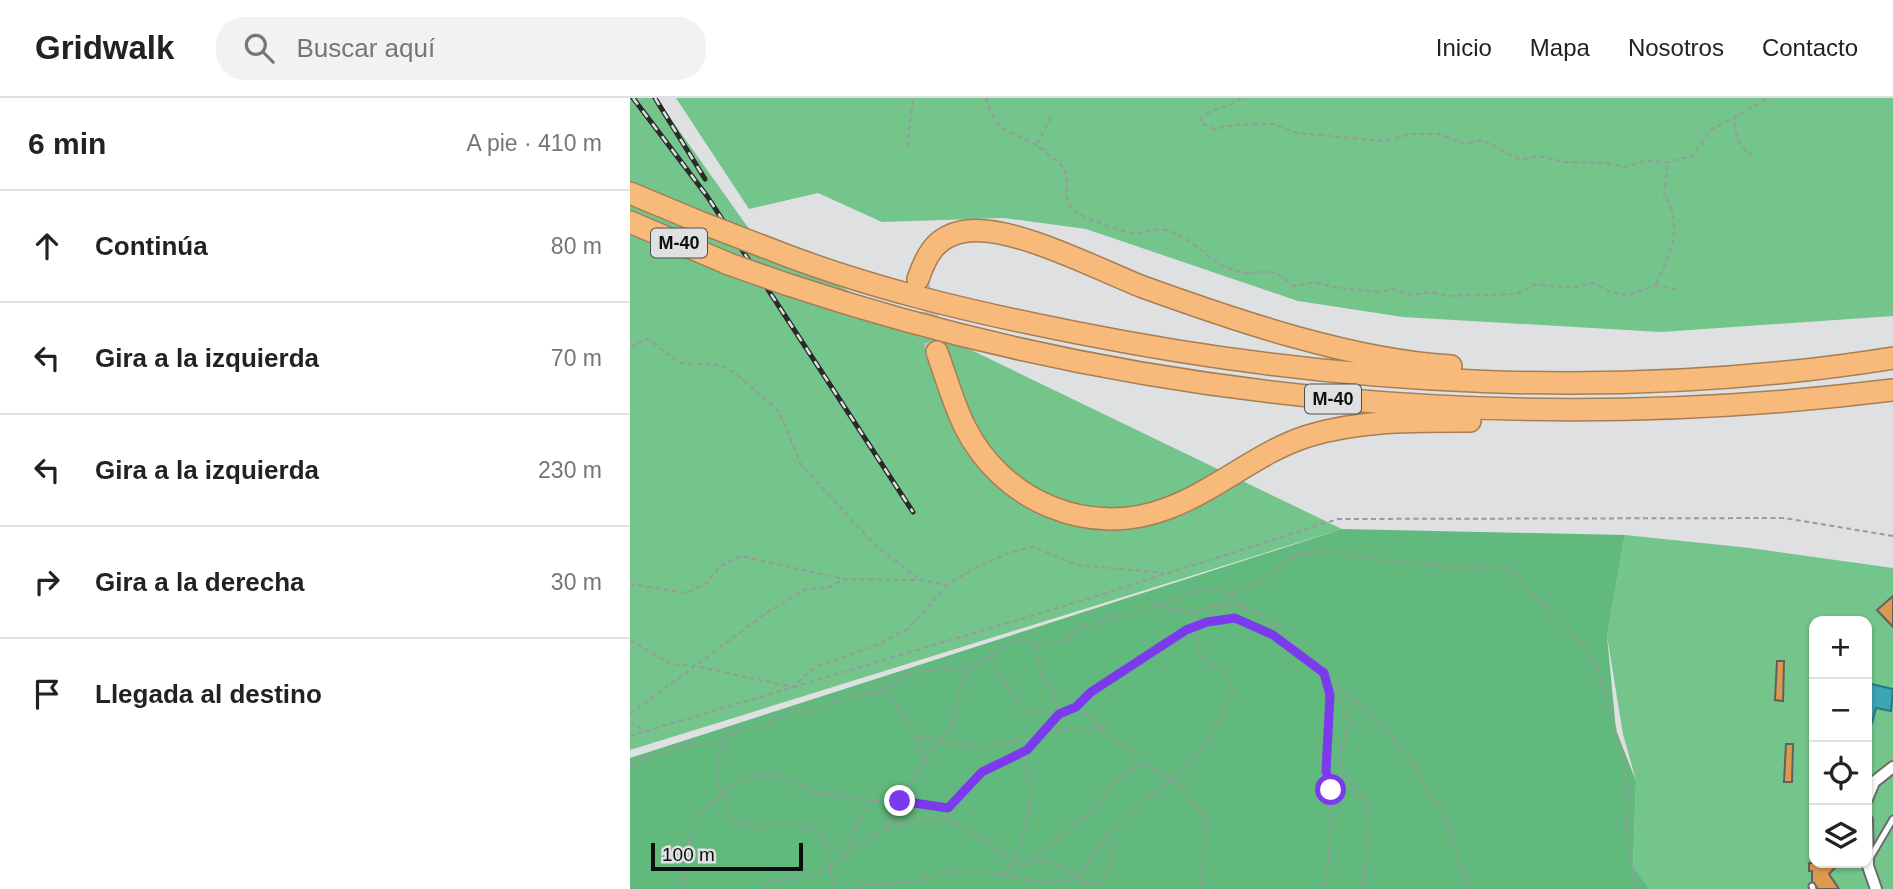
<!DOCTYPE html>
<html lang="es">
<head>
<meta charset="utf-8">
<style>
	:root { --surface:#fff; --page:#f2f2f2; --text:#222; --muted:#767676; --line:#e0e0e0 }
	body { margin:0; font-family:Helvetica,sans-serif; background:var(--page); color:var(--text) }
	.controls { position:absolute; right:21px; bottom:21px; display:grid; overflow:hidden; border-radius:14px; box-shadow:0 2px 5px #0004 }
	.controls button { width:63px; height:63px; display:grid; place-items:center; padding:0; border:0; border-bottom:2px solid var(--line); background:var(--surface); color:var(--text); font:35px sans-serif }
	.scale { position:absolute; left:21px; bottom:18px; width:152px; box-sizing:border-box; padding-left:7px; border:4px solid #0d0e0e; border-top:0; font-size:19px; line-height:24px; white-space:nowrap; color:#0d0e0e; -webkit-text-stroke:5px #dee0e2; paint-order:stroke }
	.stop { position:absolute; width:21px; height:21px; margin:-16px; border:5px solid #7c3aed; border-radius:50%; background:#fff }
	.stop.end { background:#7c3aed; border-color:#fff; box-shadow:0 2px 7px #0008 }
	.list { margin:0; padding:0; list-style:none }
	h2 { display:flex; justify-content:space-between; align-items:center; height:91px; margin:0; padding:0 28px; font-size:30px }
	h2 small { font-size:23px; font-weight:400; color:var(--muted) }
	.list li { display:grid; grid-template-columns:46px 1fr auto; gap:21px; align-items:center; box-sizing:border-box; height:112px; padding:0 28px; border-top:2px solid var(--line) }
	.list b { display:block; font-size:26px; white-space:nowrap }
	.list em { font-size:23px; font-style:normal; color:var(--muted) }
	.icon { flex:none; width:38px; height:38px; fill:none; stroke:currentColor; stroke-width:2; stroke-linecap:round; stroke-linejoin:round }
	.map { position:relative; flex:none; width:1263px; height:791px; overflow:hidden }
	header { display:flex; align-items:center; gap:42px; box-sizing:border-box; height:98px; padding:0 35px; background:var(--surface); border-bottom:2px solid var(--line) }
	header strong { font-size:33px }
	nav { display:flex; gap:38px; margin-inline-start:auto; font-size:24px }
	.search { width:490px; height:63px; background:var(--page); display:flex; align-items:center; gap:18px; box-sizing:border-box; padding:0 24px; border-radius:28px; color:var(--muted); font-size:26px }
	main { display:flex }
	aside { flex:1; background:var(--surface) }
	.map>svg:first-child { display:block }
</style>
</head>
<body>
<header>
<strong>Gridwalk</strong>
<div class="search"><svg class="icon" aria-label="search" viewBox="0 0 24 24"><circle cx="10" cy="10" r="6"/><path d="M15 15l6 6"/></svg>Buscar aquí</div>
<nav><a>Inicio</a><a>Mapa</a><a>Nosotros</a><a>Contacto</a></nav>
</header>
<main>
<aside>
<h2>6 min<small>A pie · 410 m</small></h2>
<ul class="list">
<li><svg class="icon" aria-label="ahead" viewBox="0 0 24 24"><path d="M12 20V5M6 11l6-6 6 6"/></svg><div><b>Continúa</b></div><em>80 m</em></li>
<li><svg class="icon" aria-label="left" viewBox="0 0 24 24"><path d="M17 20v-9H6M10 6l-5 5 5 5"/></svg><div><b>Gira a la izquierda</b></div><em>70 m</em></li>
<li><svg class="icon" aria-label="left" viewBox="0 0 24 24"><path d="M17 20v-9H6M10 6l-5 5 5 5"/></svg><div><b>Gira a la izquierda</b></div><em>230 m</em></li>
<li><svg class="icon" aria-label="right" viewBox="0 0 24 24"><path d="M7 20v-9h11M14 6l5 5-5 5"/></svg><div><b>Gira a la derecha</b></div><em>30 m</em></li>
<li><svg class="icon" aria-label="arrive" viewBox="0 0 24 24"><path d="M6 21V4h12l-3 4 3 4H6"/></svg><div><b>Llegada al destino</b></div></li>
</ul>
</aside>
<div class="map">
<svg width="1263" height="791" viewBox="0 0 1263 791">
	<rect width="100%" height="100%" fill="#dee0e2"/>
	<path fill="#73c58b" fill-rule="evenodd" d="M0,0h26l108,152 578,279 -712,221z
		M46,0h1217v218l-232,16 -258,-15 -105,-16 -212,-72 -82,-11 -122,4 -64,-29 -69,16z
		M995,437l125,13 143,20v321h-245l-15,-22 3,-86 -13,-47 -16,-98zM1184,523h53v242h-53z"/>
	<path fill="#62b97d" d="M712,431l283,6 -18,101 9,94 20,51 -3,86 16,22h-1019v-131z"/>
	<path fill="#3aa5b4" stroke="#2c7882" stroke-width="2" d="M1237,585l26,6 -2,22 -15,-3 -4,15 -5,-1z"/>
	<path fill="#de9950" stroke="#62605e" stroke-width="2" d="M1263,498v31l-16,-17z
		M1147,563h7l-1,40 -8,-1z
		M1156,646h7l-1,38h-8z
		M1179,765h31l-11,11 10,15h-21l-6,-8v-10h-3z"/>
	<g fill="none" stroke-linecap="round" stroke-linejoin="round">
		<path stroke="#bfc0c2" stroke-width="21" stroke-dasharray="21 10" stroke-linecap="butt" d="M288,183l19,71"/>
		<defs>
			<path id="lane" d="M1240,760l23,-39
				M1182,788l1,3"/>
			<path id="street" d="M1237,701l7,-17 19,-15
				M1237,722l1,46 8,23"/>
			<path id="highway" d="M0,95l72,30
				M0,124l99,42
				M132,148c102,41 208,66 316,87 266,53 546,68 815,25
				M288,181c9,-26 19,-44 49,-48 47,-6 132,39 176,56 94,34 209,73 308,79
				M156,186c354,118 736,152 1107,106
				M307,254c9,25 16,51 28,75 37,74 123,111 201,82 50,-18 91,-57 142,-73 53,-16 107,-15 162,-15"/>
		</defs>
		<use href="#lane" stroke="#6a6c6e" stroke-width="9"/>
		<use href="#street" stroke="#6a6c6e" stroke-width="14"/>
		<use href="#highway" stroke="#a67e54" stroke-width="24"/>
		<path stroke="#989a9b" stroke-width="2" stroke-dasharray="5 3.5" stroke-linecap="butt" d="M356,0c9,33 19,31 47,45 8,5 17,13 25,19 18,13 -2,38 20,51 9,6 44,19 55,20 11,1 20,-6 32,-3 26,5 44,32 68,40 13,5 25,1 38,2 7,1 16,9 23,14l21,-4 18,5 46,5 15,-3 17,6 21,-3 14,4 70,-2 20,-10 35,4 23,-5 16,9 18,3 27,-9 21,3
			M611,0c-11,11 -31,9 -40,21l2,5 12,5 18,-4 41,-1 23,9 86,8 29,-7h27l25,10 19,-4 37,20 19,-4 26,6 42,1 19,4 19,-6 23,1 24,-6 19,-26 58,-32
			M1105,17c-3,18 5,34 20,42
			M407,46l15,-28
			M277,49l6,-49
			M1026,186c15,-33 28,-57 8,-90l4,-30
			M0,249l18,-8 32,24 39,2 16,8 44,38 22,54 74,80 44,34
			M0,486l57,9 21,-11 12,-16 21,-10 103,23
			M530,508c22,9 37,2 59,0 42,-3 65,25 89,53
			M616,511l-17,-14 32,-16 35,-24 31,-6 53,11 100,9 28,-2 73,77 18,27 25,88 4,28 -2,53 11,49
			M564,514l-2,15 10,31 24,15 7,16c-12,36 -31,65 -60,90l10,9 22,31 1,15 -6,55
			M0,542l41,24 24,2 98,21 22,-20 59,-21 34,-17 38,-43
			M357,559l34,49 14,6 24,2 17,-7 15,-15 95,-62 20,-8
			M696,579l24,45 -11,35 4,16 26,32 -6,84
			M699,582l36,29 42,46 42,69 11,41 11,24
			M255,594l17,20 13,25c45,3 60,17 109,3 9,-2 16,-9 24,-13
			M0,616l138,-102 38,-23 22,-1 17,-9 76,1 26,5 30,-18 34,-15 22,-5 44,18 88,8
			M0,624l17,10
			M417,632l56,-1
			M100,635l-11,22 -1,26 14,38 30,9 22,-6 39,11 11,56
			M0,638l454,-136 254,-81 446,-1 109,18
			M287,640l8,21
			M0,667l47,-18 37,-6 25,-12 16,-1 35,-17 19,-1 35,-11 40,-9 28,-18 59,-5
			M314,721l4,-11
			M258,730c39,-16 62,-10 96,12 8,5 14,13 22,17 17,7 34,1 52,8 14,6 21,19 37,20l16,-14 3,-28 -6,-8
			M213,758l13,-31 16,-25
			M399,762l67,-51 18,-27 15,-8 6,-9
			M375,776l20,-10
			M372,777c20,-24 27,-55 28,-86 0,-13 -9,-25 -3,-38 5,-10 23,-27 32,-37l-6,-22 -13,-23 -2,-26
			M52,791l10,-66 46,-44 33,-6 49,21 123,14h5l34,-36 45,-22
			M135,791l7,-9 29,-1 27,-10 29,-22 30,-18 13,-28 26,-43 27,-35 5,-32 14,-25 46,-27 36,5 12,-4 16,-16 11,2 21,-10 16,1 63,-25 20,-4 16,7 -22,27 28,-4 38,17 51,38 6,22 -4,76 5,46 -5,72
			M227,791l8,-4 47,-3 43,-13 92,13 32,-4 25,-39 19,-21 50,-39 -24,-13 -12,-2 -6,-15 -15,-7 -38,-36"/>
		<use href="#lane" stroke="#fff" stroke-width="5"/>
		<use href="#street" stroke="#fff" stroke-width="10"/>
		<use href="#highway" stroke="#f8ba7a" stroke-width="21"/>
		<defs>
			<path id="rail" d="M3,0l74,98 206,316
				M25,0l50,81"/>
		</defs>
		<use href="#rail" stroke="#292a2a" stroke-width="5"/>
		<use href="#rail" stroke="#dee0e2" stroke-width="2.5" stroke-dasharray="8" stroke-linecap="butt"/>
		<defs>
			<path id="highway-bridge" d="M72,125l60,23
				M99,166l57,20"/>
		</defs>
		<use href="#highway-bridge" stroke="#a67e54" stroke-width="24" stroke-linecap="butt"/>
		<use href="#highway-bridge" stroke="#f8ba7a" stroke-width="21"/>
	</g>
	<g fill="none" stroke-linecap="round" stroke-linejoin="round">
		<path stroke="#7c3aed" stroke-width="9" d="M270,703l48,7 34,-36 45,-22 32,-36 17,-7 15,-15 95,-62 21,-8 28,-4 38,17 51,38 6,22 -4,76 5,19"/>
	</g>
	<g text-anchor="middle" stroke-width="5" stroke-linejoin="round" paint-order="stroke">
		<g fill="#dee0e2" stroke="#4c4d4e" stroke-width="2">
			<rect x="21" y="130.5" width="56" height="29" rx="5"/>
			<rect x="675" y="286.5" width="56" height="29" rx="5"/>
		</g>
		<g font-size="18" font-weight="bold" fill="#0d0e0e">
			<text x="49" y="151">M-40</text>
			<text x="703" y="307">M-40</text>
		</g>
	</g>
</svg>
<div class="controls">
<button>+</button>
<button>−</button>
<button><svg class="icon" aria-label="locate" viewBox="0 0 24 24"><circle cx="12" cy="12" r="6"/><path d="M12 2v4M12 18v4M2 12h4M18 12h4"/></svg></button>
<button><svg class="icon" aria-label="layers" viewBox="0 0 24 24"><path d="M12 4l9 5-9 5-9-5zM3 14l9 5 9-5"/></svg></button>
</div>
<div class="scale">100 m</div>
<div class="stop" style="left:701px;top:692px"></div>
<div class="stop end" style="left:270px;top:703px"></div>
</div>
</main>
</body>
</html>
